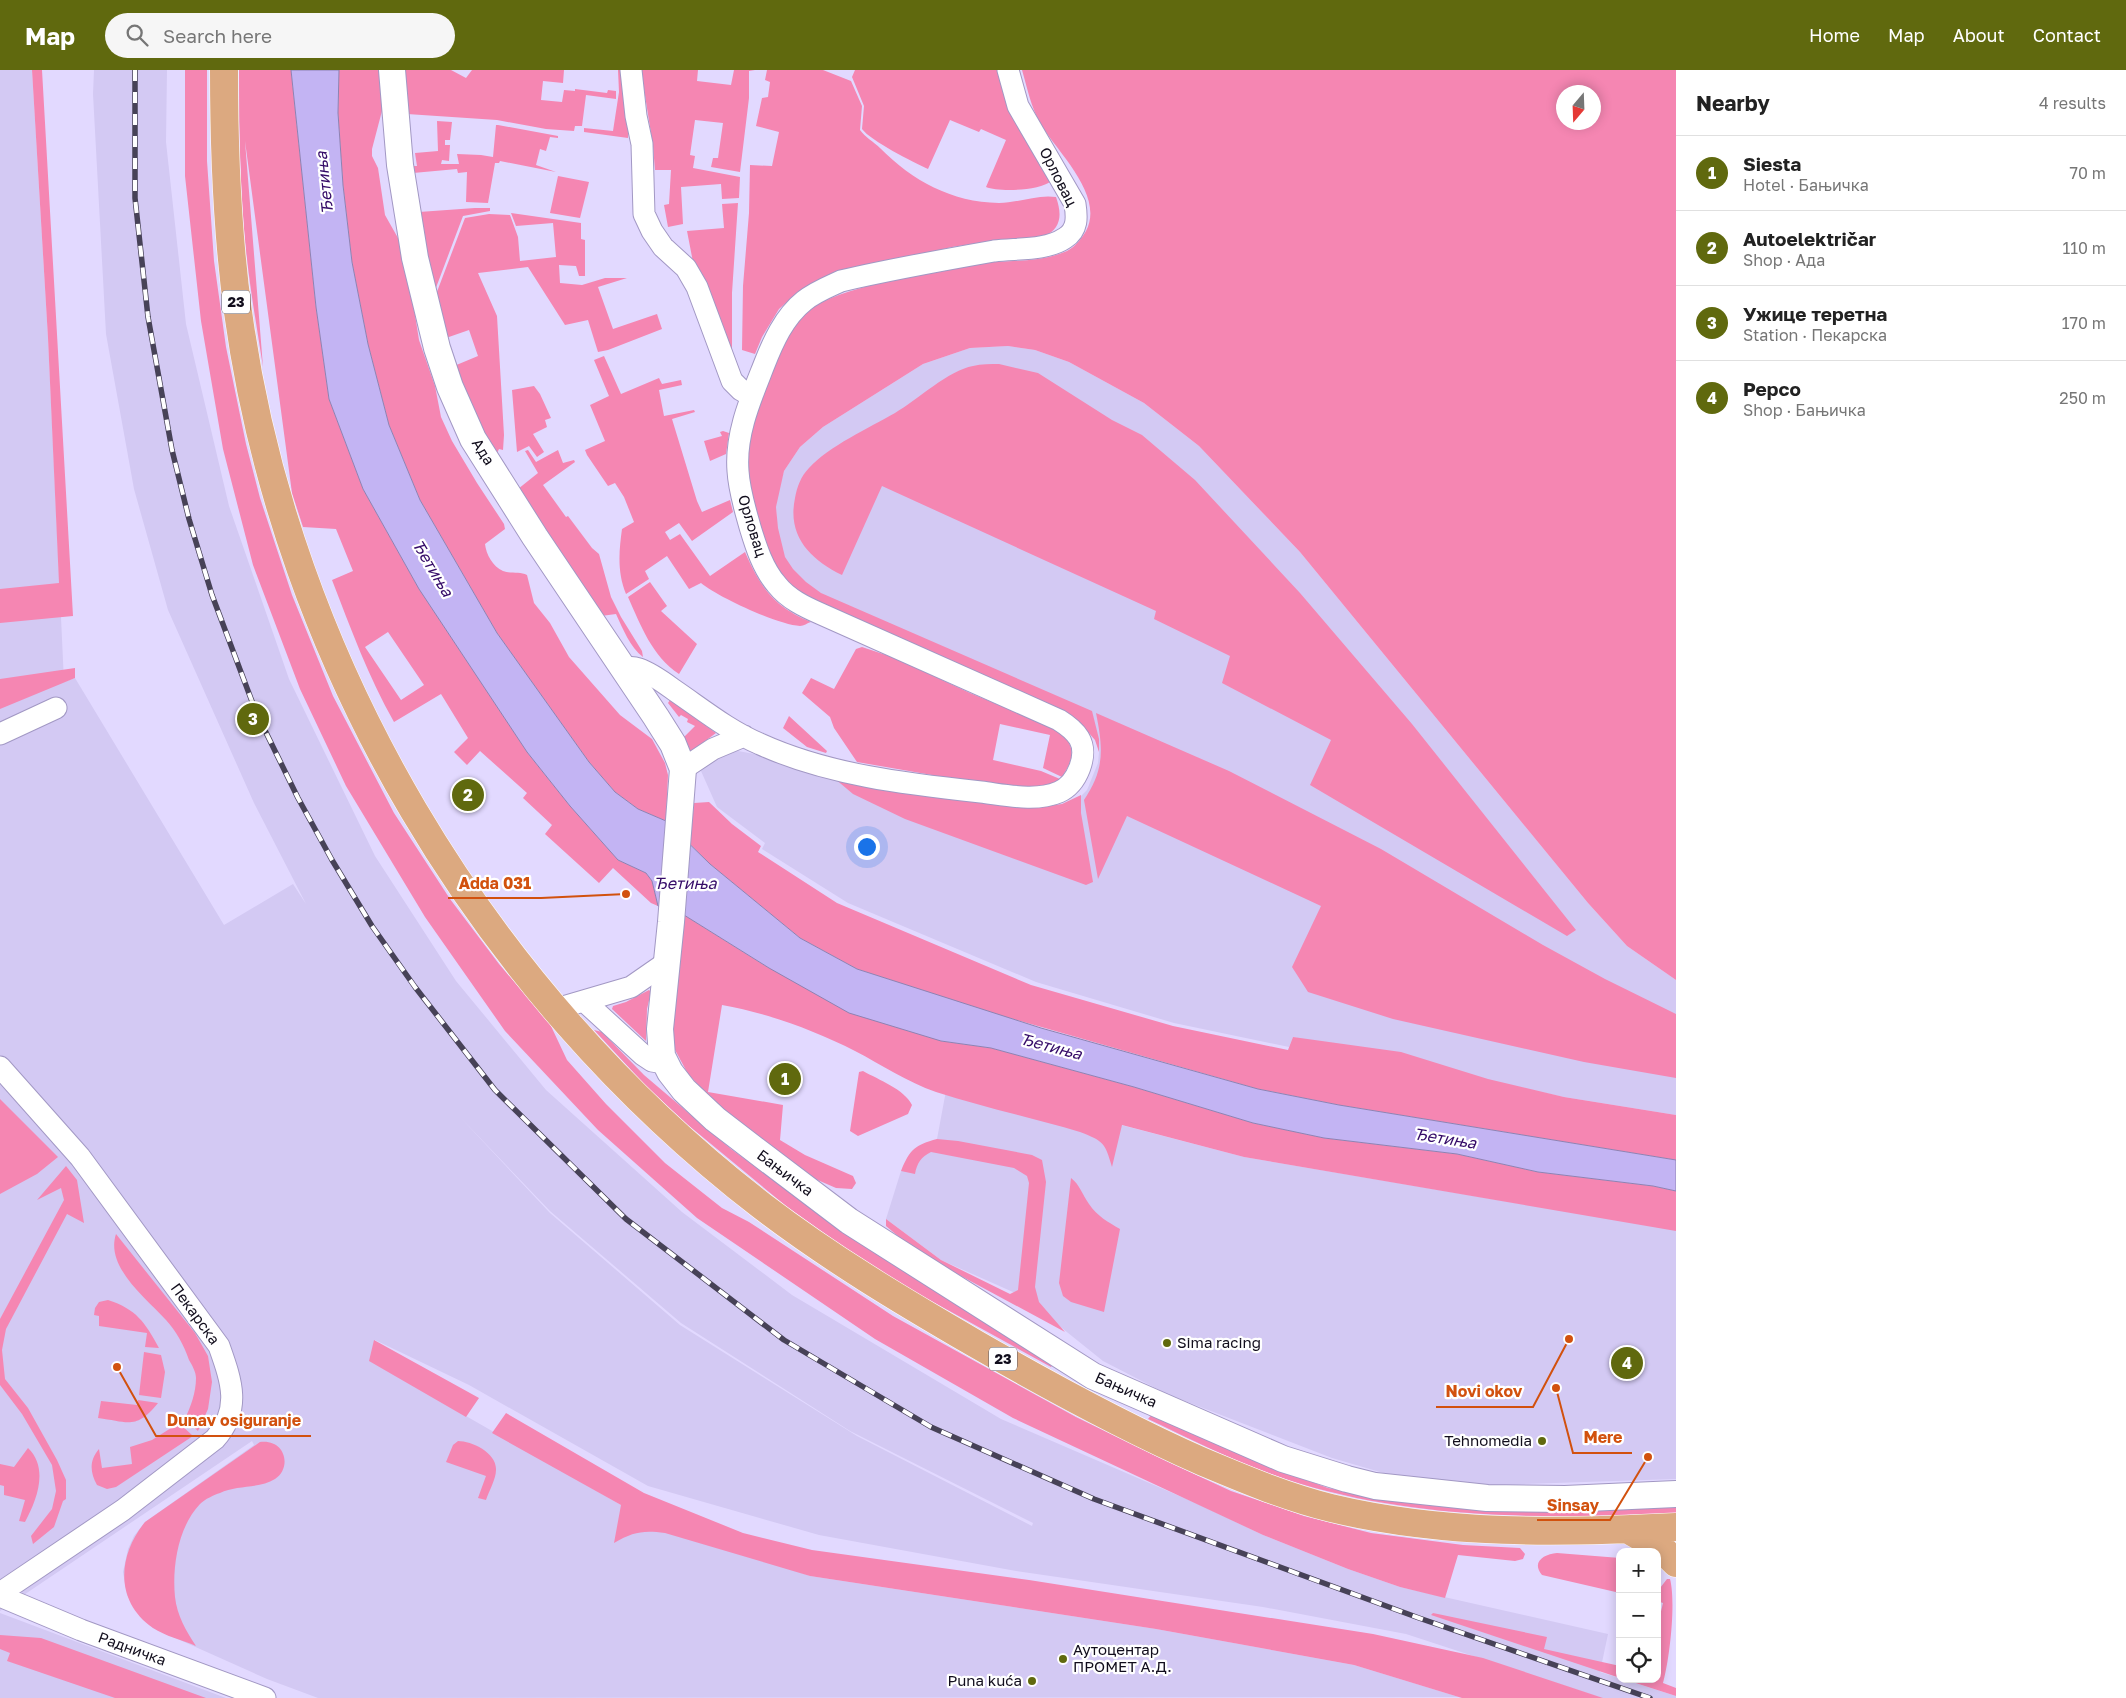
<!DOCTYPE html>
<html lang="en">
<head>
<meta charset="utf-8">
<style>
	:root { --surface:#fff; --page:#f6f6f6; --text:#222; --muted:#767676; --line:#e0e0e0; --accent:#60690e }
	body { margin:0; font-family:"Golos Text",sans-serif; background:var(--page); color:var(--text) }
	.controls { position:absolute; right:15px; bottom:15px; display:grid; overflow:hidden; border-radius:10px; box-shadow:0 2px 12px #0003 }
	.controls button { width:45px; height:45px; display:grid; place-items:center; padding:0; border:0; border-bottom:1px solid var(--line); background:var(--surface); color:var(--text); font:25px sans-serif }
	.compass { position:absolute; left:1556px; top:15px; width:45px; height:45px; border-radius:50%; background:var(--surface); box-shadow:0 2px 12px #0003; rotate:199deg }
	.you { position:absolute; left:866px; top:776px; width:18px; height:18px; margin:-12px; border:4px solid #fff; border-radius:50%; background:#1a73e8; box-shadow:0 0 0 8px #1a73e833 }
	.badge { display:grid; place-items:center; width:32px; height:32px; border-radius:50%; background:var(--accent); color:#fff; font-size:16px; font-weight:700 }
	.pin { position:absolute; translate:-50% -50%; border:2px solid #fff; box-shadow:0 1px 5px #0006 }
	.list { margin:0; padding:0; list-style:none }
	h2 { display:flex; justify-content:space-between; align-items:center; height:65px; margin:0; padding:0 20px; font-size:21px }
	h2 small { font-size:16px; font-weight:400; color:var(--muted) }
	.list li { display:grid; grid-template-columns:32px 1fr auto; gap:15px; align-items:center; box-sizing:border-box; height:75px; padding:0 20px; border-top:1px solid var(--line) }
	.list b { display:block; font-size:19px; white-space:nowrap }
	.list p { margin:0; font-size:16px; white-space:nowrap; color:var(--muted) }
	.list em { font-size:16px; font-style:normal; color:var(--muted) }
	.icon { flex:none; width:28px; height:28px; fill:none; stroke:currentColor; stroke-width:2; stroke-linecap:round; stroke-linejoin:round }
	.map { position:relative; flex:none; width:1676px; height:1628px; overflow:hidden }
	header { display:flex; align-items:center; gap:30px; box-sizing:border-box; height:70px; padding:0 25px; background:var(--accent); color:#fff }
	header strong { font-size:24px }
	nav { display:flex; gap:28px; margin-inline-start:auto; font-size:18px }
	.search { width:350px; height:45px; background:var(--page); display:flex; align-items:center; gap:12px; box-sizing:border-box; padding:0 18px; border-radius:28px; color:var(--muted); font-size:19px }
	main { display:flex }
	aside { flex:1; background:var(--surface) }
	.map>svg:first-child { display:block }
</style>
</head>
<body>
<header>
<strong>Map</strong>
<div class="search"><svg class="icon" aria-label="search" viewBox="0 0 24 24"><circle cx="10" cy="10" r="6"/><path d="M15 15l6 6"/></svg>Search here</div>
<nav><a>Home</a><a>Map</a><a>About</a><a>Contact</a></nav>
</header>
<main>
<div class="map">
<svg width="1676" height="1628" viewBox="0 0 1676 1628">
	<rect width="100%" height="100%" fill="#e2d9ff"/>
	<path fill="#d3c9f3" fill-rule="evenodd" d="M0,0h32l16,268 16,344 11,-4 149,247 69,-41 13,20 -52,-101 -86,-193 -34,-121 -28,-155 -13,-240 1,-24h73l-1,72 20,182 43,182 60,173 86,177 81,125 90,109 136,122 110,83 209,124 197,85 65,31 85,34 52,18 208,47 -8,38 76,24v2h-74l-196,-64 -143,-27 -247,-36 -197,-36 -171,-49 -179,-101 -94,-45 -5,21 251,144 189,71 346,53 198,36 105,32 -1141,1 -51,-19 -114,-51 -13,-12 -13,-21 -4,-23 5,-23 6,-13 11,-14 109,-77 -2,-4 -252,170zM459,1046l91,95 131,112 169,108 183,92 -1,3 -175,-90 -177,-111 -130,-112z
		M1008,276l27,4 34,12 75,41 55,43 101,106 288,351 39,43 49,34v135l-112,-18 -271,-60 -4,10 -115,-24 -138,-41 -188,-79 -86,-54 3,-6 -48,-36 -16,-36 6,-8 19,-10 12,-2 320,57 17,-6 12,-12 11,-27 1,-11 -3,-14 -9,-10 -193,-94 -114,-63 -4,-64 1,-11 7,-25 16,-24 23,-20 100,-63 47,-16z
		M948,1010l296,77 432,73v249l-184,6 -88,-6 -72,-21 -165,-64 -64,-33 -81,-65 -81,-36 -55,-41 15,-48 36,-32z
		M0,1543l226,85h-226z"/>
	<path fill="#f586b2" fill-rule="evenodd" d="M32,0h10l31,546 -73,7v-34l59,-6 -11,-245z
		M185,0h22v91l7,100 12,86 20,97 14,54 32,97 41,101 61,117 56,86 49,65 51,60 17,36 39,44 59,59 57,45 27,14 144,94 183,101 90,44 65,30 73,25 67,17 92,12 57,3 5,6 -2,5 -8,2 -57,-6 -13,43 -45,-11 -52,-18 -85,-34 -250,-117 -138,-79 -178,-121 -99,-88 -93,-99 -80,-114 -79,-131 -46,-97 -47,-124 -30,-116 -22,-128 -16,-145z
		M239,0h52l25,237 13,92 34,90 56,100 108,163 43,54 48,54 28,13 6,8 6,25 -7,-3 -38,-35 -14,15 -54,-49 7,-9 -29,-27 4,-5 -47,-42 -13,14 -13,-13 14,-14 -27,-44 -47,28c-26,-46 -43,-93 -62,-142l21,-9 -17,-42 -33,-2 -11,-34 -47,-352 18,226c-6,-39 -13,-78 -17,-117 -6,-60 -7,-120 -7,-180zM388,562l36,53 -23,15 -36,-53z
		M339,0h41l3,37 -11,42v7l6,12 7,47 13,23 14,58 7,44 16,46 6,31 11,24 25,42 27,41 1,5 -20,15c1,10 8,23 18,27 8,3 17,0 24,4l7,28 16,20 19,34 51,58 32,24 13,24 3,12 -2,46 -28,-12 -23,-17 -26,-30 -92,-129 -77,-133 -31,-75 -21,-81 -16,-82 -9,-77 -5,-72z
		M403,0h48l15,8 6,-8h92l-1,13 -20,-2 -2,19 21,2 2,-12 11,1v-2l32,4 1,-3 8,1v8l-30,-4 -4,31h-7l-1,5 -28,-2 -49,-9 -90,-6z
		M618,0h4l7,54 -1,14 -44,-6v-4l29,3 6,-39z
		M641,0h57l-1,11 34,4 3,-15h21l-6,1v27l-9,74 -29,-5 2,-9h5l5,-35 -28,-3 -5,35 5,1 -2,12 47,9 -1,21 -17,1 -1,-15 -40,3 2,37 -15,3 -4,-22 5,-1 2,-34h-16l-2,-24z
		M767,0h56l28,11 11,25 -2,24c5,7 14,12 20,18 33,33 71,54 119,55 19,0 39,-9 57,-6 6,17 6,32 -13,40l-58,5 -33,5 -130,31 -23,13 -20,18 -17,28 -7,17 -13,-4 1,-64 6,-73 1,-48 22,1 7,-34 -23,-6 6,-28 6,-1 2,-15 -5,-2z
		M855,0h143l53,111c-11,10 -53,11 -65,6l20,-47 -25,-11 -2,3 -29,-12 -22,49c-15,-7 -57,-28 -66,-40l2,-23 -12,-29z
		M1022,0h654v910l-49,-34 -39,-43 -288,-351 -101,-106 -55,-43 -75,-41 -34,-12 -27,-4 -38,2 -47,16 -100,63 -23,20 -16,24 -8,36 2,21 7,29 8,12 13,13 15,11 271,118 7,28v13l-4,-12 -15,-17 -274,-126c-36,-24 -47,-67 -55,-107 -8,-39 2,-71 17,-108 9,-23 17,-52 37,-69 26,-23 98,-35 132,-42 14,-3 29,-7 43,-8 29,-3 60,0 87,-12 8,-4 15,-13 19,-20 19,-36 -29,-79 -46,-108 -9,-16 -13,-36 -18,-53zM1564,22h30v30h-30z
		M437,51l15,1 -2,18h-5v5h5l-1,16 -7,-1 -1,4h18l-2,-10 24,1 12,2 3,-32h2l60,11v2l-8,-1 -4,14 -6,-2 -4,16 20,7 -56,-11 -1,2h-4l-7,40 -22,-1 1,-30 -9,1 -1,-4 -44,4 -1,-7h5l-2,-13 23,-2z
		M558,106l31,6 -9,36 -30,-5z
		M738,133l-6,90v60l-39,-91 -6,-31 37,-3 -2,-24z
		M475,138h15v3l-27,5 -29,77 -15,-81z
		M511,143l70,10v16l4,1v36h-6l-3,-10 -17,-1 1,18 22,2 23,-7h22l-29,9 15,42 44,-15 5,15 -54,21 -10,2 -10,-32 -23,5 -37,-58 -50,6 19,43 7,119 -1,15 -4,-1 -3,6 -15,-26 -27,-63 24,-10 -9,-26 -23,8 -11,-41 30,-79 24,-4 21,1 8,22 2,24 36,-4 -3,-34 -37,3z
		M604,286l17,38 38,-16 3,6 19,-4 1,5 -23,5 5,26 30,-6 1,2 -23,7 25,82 5,11 28,-12 3,12 -41,29 -13,-18 -14,9 5,8 10,-6 30,42 35,-24c16,36 28,54 66,70 -4,1 -7,4 -11,4 -22,-1 -82,-29 -99,-43l-12,6 -22,-33 -22,15 4,8 -23,15c-9,-22 -7,-43 -4,-65l12,-7 -10,-25 -9,-14 -7,3 -21,-31 -2,-5 20,-9 -15,-36 19,-9 -15,-36z
		M999,294l39,9 74,47 30,15 53,45 105,113 112,131 164,206 -9,6 -257,-151 21,-45 -109,-57 8,-27 -76,-37 2,-8 -274,-125 -40,89c-32,-16 -55,-39 -47,-77 2,-11 6,-22 14,-30 20,-22 60,-40 86,-55 22,-13 54,-43 78,-47 8,-2 18,-2 26,-2z
		M534,316l6,8 11,24 -6,2 2,7 -14,7 11,18 -7,5 -8,-11 -12,6 -5,-62z
		M723,361l6,2 -3,21 -16,7 -6,-20 18,-5 -2,-4z
		M528,380l8,12 22,-12 5,13 11,-3 1,2 -32,23 23,32 2,-1 24,32 7,6 12,43 10,20 21,34 1,6c-13,-10 -20,-28 -27,-43l-15,2 -83,-127 20,-16 -13,-22z
		M650,512l17,24 -6,5 36,33 -18,30c-27,-18 -38,-48 -51,-77z
		M862,577l33,11 75,35 91,38c15,18 13,27 1,46l-19,-9 7,-33 -50,-11 -7,36 48,11 19,8 -6,5 -14,5 -94,-10 -14,-4 -75,-13 -23,-34 -4,-11 -28,-24 9,-15 23,11 22,-40z
		M75,598v10l-75,31v-30z
		M670,630l46,33 -27,20 -6,-15 12,-12 -8,-4 1,-3 -7,-4 -2,2 -11,-14z
		M1096,643l133,58 152,78 162,96 62,34 71,35v64l-92,-16 -191,-43 -85,-27 -16,-25 29,-61 -194,-90 -29,63 -14,-79c21,-31 19,-52 12,-87z
		M789,646l38,35 -1,2 -19,-6 -24,-19z
		M834,708l214,28 14,-2 19,-9v18l12,69 -7,3 -181,-66 -52,-25z
		M709,732l23,22 29,22 -3,6 79,51 194,82 142,41 115,24 5,-13 108,15 87,27 76,18 112,18v45l-337,-55 -81,-16 -273,-78 -128,-42 -57,-31 -90,-74 -20,-20 4,-41z
		M684,845l85,53 172,73 50,7 143,39 119,36 71,15 133,16 81,18 115,14 23,5v40l-432,-74 -122,-32 -10,42c-7,-25 -9,-26 -32,-35 -48,-14 -97,-25 -144,-40 -29,-10 -54,-27 -81,-41 -41,-21 -88,-38 -133,-46l-14,87 75,13 -3,35 25,15 48,21 3,7 -4,6 -16,-1 -23,-10 -97,-74 -28,-30 -14,-26 -2,-20z
		M649,920l2,2 -4,17 -1,32 -34,-32 1,-3 13,-4z
		M594,960l8,2 42,43 87,74 127,92 196,122 -3,4 -147,-81 -66,-43 -52,-37 -98,-81 -42,-39z
		M863,1001c16,9 41,18 49,34l-4,9 -50,22 -8,-5 9,-59z
		M0,1029l58,58 -21,17 -37,20z
		M937,1069l21,2 74,14 10,5 4,22 -11,105 4,15 26,30 -130,-70 -36,-25 -13,-11v-7l55,41 69,34 8,-4 11,-107 -2,-7 -13,-8 -83,-16c-10,5 -14,11 -16,22l-14,-3c9,-22 14,-26 36,-32z
		M66,1096l11,14 7,43 -17,-9 -61,115 -4,21 3,29 23,29 29,52 9,20v19l-3,2 -9,26 -21,17 -2,-8 21,-27 4,-18 -4,-26 -30,-51 -22,-29v-66l64,-119 -3,-12 -24,12z
		M1071,1108c9,7 11,16 18,26 8,12 19,18 31,25l-16,83 -33,-10 -8,-6 -4,-13z
		M116,1164l79,99 13,23 4,26 -4,27 -10,22 -13,-12c6,-13 11,-27 11,-41 0,-6 -4,-13 -7,-18 -5,-15 -13,-29 -23,-40 -20,-22 -61,-53 -50,-86z
		M108,1230c28,9 37,22 51,48l-14,-1 2,-14 -48,-7v-10l-5,-1 1,-7 4,-6z
		M374,1270l105,58 -13,19 -97,-56z
		M144,1282l17,3 4,17 -4,26 -22,-3z
		M138,1330l20,3c-22,27 -29,19 -60,15l3,-17 36,4z
		M506,1343l138,80 99,40 69,17 217,30 344,54 110,24 120,40h-141l-108,-33 -198,-36 -346,-53 -145,-43c-22,-3 -32,-1 -51,10l7,-38 -129,-72z
		M1152,1344l109,49 67,25 57,11 291,7v7c-126,6 -253,7 -375,-29 -53,-16 -103,-41 -153,-65z
		M179,1353l14,13 -77,51 -9,2 -10,-4c-7,-13 -8,-24 2,-36l3,19 30,-4 -2,-17 22,-7z
		M458,1371c14,0 39,12 38,29 0,9 -7,21 -10,30l-8,-2 8,-22 -40,-14 7,-17z
		M260,1372c26,-3 32,26 15,37 -16,10 -39,6 -55,14 -6,2 -15,6 -20,11 -22,23 -28,63 -25,93 2,18 11,34 21,49 -14,-6 -31,-10 -43,-18 -39,-27 -35,-73 -8,-106z
		M28,1378c21,20 9,52 -3,74l-6,-1 6,-21 -21,-5v-9l-4,-1v-21l14,3z
		M1557,1483l63,5v35l-78,-18c-11,-13 2,-21 15,-22z
		M1667,1509h3c6,23 0,78 -7,104l13,5v8l-53,-17h34v-51l6,-25 -6,-2v-9z
		M1433,1543l114,24 -3,12 76,17v12l-189,-63z
		M0,1565l41,3 165,60h-91l-108,-37 3,-8 -10,-4z"/>
	<path fill="#c3b4f3" stroke="#8e82b2" d="M291,0h48l-1,43 5,72 9,77 16,82 21,81 31,75 77,133 92,129 26,30 23,17 28,12 44,43 90,74 57,31 184,59 217,61 81,16 337,55v31l-23,-5 -115,-14 -81,-18 -133,-16 -71,-15 -119,-36 -143,-39 -50,-7 -92,-28 -80,-45 -85,-53 -26,-9 -6,-25 -6,-8 -28,-13 -48,-54 -43,-54 -108,-163 -56,-100 -34,-90 -13,-92z"/>
	<g fill="none" stroke-linecap="round" stroke-linejoin="round">
		<defs>
			<path id="minor" d="M631,0l5,46 6,28 2,70 8,17 11,16 23,21 11,19 35,94 9,9 10,6
				M624,599c5,-2 9,-2 15,0 12,4 24,13 35,21 28,19 55,41 86,54 68,31 147,40 221,48 25,3 55,10 78,0 18,-8 30,-37 20,-54 -5,-8 -12,-13 -20,-18l-238,-106c-16,-7 -33,-15 -44,-29 -14,-16 -21,-38 -27,-58 -5,-18 -11,-37 -12,-56 -3,-37 13,-73 26,-106 9,-23 20,-48 40,-64 11,-9 24,-14 37,-20 51,-12 102,-21 153,-30 22,-3 52,0 71,-13 13,-8 12,-21 10,-34l-57,-98 -10,-36
				M0,664l56,-26
				M683,699l30,-20 31,-13
				M584,931l59,54 9,6 13,2
				M556,939l75,-22 36,-25
				M0,997l80,90 139,189c12,34 23,63 -4,93l-92,71 -123,83
				M0,1526l81,34 184,68"/>
			<path id="tertiary" d="M392,0l8,95 15,93 22,90 13,39 23,52 62,98 121,180 17,27 10,25 -12,153 -11,107 2,27 8,16 14,18 31,29 39,30 95,72 244,155 190,83 64,20 28,7 112,12 78,1 111,-5"/>
			<path id="primary" d="M224,0c0,81 3,162 14,242 48,351 245,679 524,894 68,52 140,95 214,138 73,42 148,83 225,117 43,18 85,36 130,47 113,27 230,25 345,19
				M1629,1460l33,19 14,14"/>
		</defs>
		<use href="#minor" stroke="#a298c4" stroke-width="23"/>
		<use href="#tertiary" stroke="#a298c4" stroke-width="28"/>
		<use href="#primary" stroke="#fff" stroke-width="29"/>
		<use href="#minor" stroke="#fff" stroke-width="21"/>
		<use href="#tertiary" stroke="#fff" stroke-width="26"/>
		<use href="#primary" stroke="#dca980" stroke-width="28"/>
		<defs>
			<path id="rail" d="M135,0v128l13,119 24,133 17,69 23,76 44,117 42,86 34,62 40,66 43,61 80,103 131,129 158,121 147,87 163,72 325,119 231,80"/>
		</defs>
		<use href="#rail" stroke="#474257" stroke-width="5.5"/>
		<use href="#rail" stroke="#fff" stroke-width="4" stroke-dasharray="11" stroke-linecap="butt"/>
	</g>
	<g fill="#60690e" stroke="#fff" stroke-width="2">
		<circle cx="1167" cy="1273" r="5"/>
		<circle cx="1542" cy="1371" r="5"/>
		<circle cx="1063" cy="1589" r="5"/>
		<circle cx="1032" cy="1611" r="5"/>
	</g>
	<g text-anchor="middle" stroke-width="4.5" stroke-linejoin="round" paint-order="stroke">
		<g fill="#fff" stroke="#585660" stroke-width="1">
			<rect x="222" y="220.5" width="28" height="23" rx="4"/>
			<rect x="989" y="1277.5" width="28" height="23" rx="4"/>
		</g>
		<g font-size="14" font-weight="bold" fill="#110d1c">
			<text x="236" y="237">23</text>
			<text x="1003" y="1294">23</text>
		</g>
		<g font-size="15" fill="#110d1c" stroke="#fff">
			<text transform="translate(1058 107) rotate(63)" y="5">Орловац</text>
			<text transform="translate(483 382) rotate(58)" y="5">Ада</text>
			<text transform="translate(752 456) rotate(73)" y="5">Орловац</text>
			<text transform="translate(785 1103) rotate(37)" y="5">Бањичка</text>
			<text transform="translate(195 1244) rotate(54)" y="5">Пекарска</text>
			<text transform="translate(1126 1320) rotate(24)" y="5">Бањичка</text>
			<text transform="translate(132 1579) rotate(20)" y="5">Радничка</text>
		</g>
		<g font-size="15" fill="#110d1c" stroke="#fff" text-anchor="start">
			<text x="1177" y="1278">Sima racing</text>
			<text x="1532" y="1376" text-anchor="end">Tehnomedia</text>
			<text x="1073" y="1585">Аутоцентар<tspan x="1073" dy="17">ПРОМЕТ А.Д.</tspan></text>
			<text x="1022" y="1616" text-anchor="end">Puna kuća</text>
		</g>
		<g font-size="16" font-style="italic" fill="#350b68" stroke="#fff">
			<text transform="translate(324 113) rotate(-96)" y="6">Ђетиња</text>
			<text transform="translate(433 498) rotate(59)" y="6">Ђетиња</text>
			<text x="685" y="819">Ђетиња</text>
			<text transform="translate(1051 976) rotate(15)" y="6">Ђетиња</text>
			<text transform="translate(1445 1068) rotate(9)" y="6">Ђетиња</text>
		</g>
	</g>
	<path fill="none" stroke="#d2510e" stroke-width="2" d="M626 824L541 828H448M1569 1269L1533 1337H1436M117 1297L156 1366H311M1556 1318L1573 1383H1632M1648 1387L1610 1450H1537"/>
	<g fill="#d2510e" stroke="#fff" stroke-width="2">
		<circle cx="626" cy="824" r="5"/>
		<circle cx="1569" cy="1269" r="5"/>
		<circle cx="117" cy="1297" r="5"/>
		<circle cx="1556" cy="1318" r="5"/>
		<circle cx="1648" cy="1387" r="5"/>
	</g>
	<g font-size="16" text-anchor="middle" font-weight="bold" fill="#d2510e" stroke="#fff" stroke-width="4.5" stroke-linejoin="round" paint-order="stroke">
		<text x="495" y="819">Adda 031</text>
		<text x="1484" y="1327">Novi okov</text>
		<text x="234" y="1356">Dunav osiguranje</text>
		<text x="1603" y="1373">Mere</text>
		<text x="1573" y="1441">Sinsay</text>
	</g>
</svg>
<div class="controls">
<button>+</button>
<button>−</button>
<button><svg class="icon" aria-label="locate" viewBox="0 0 24 24"><circle cx="12" cy="12" r="6"/><path d="M12 2v4M12 18v4M2 12h4M18 12h4"/></svg></button>
</div>
<svg class="compass" viewBox="-18 -18 36 36"><path d="M0-13l5 13h-10z" fill="#e53935"/><path d="M0 13l5-13h-10z" fill="#767676"/></svg>
<div class="you"></div>
<div class="pin badge" style="left:785px;top:1009px">1</div>
<div class="pin badge" style="left:468px;top:725px">2</div>
<div class="pin badge" style="left:253px;top:649px">3</div>
<div class="pin badge" style="left:1627px;top:1293px">4</div>
</div>
<aside>
<h2>Nearby<small>4 results</small></h2>
<ul class="list">
<li><span class="badge">1</span><div><b>Siesta</b><p>Hotel · Бањичка</p></div><em>70 m</em></li>
<li><span class="badge">2</span><div><b>Autoelektričar</b><p>Shop · Ада</p></div><em>110 m</em></li>
<li><span class="badge">3</span><div><b>Ужице теретна</b><p>Station · Пекарска</p></div><em>170 m</em></li>
<li><span class="badge">4</span><div><b>Pepco</b><p>Shop · Бањичка</p></div><em>250 m</em></li>
</ul>
</aside>
</main>
</body>
</html>
